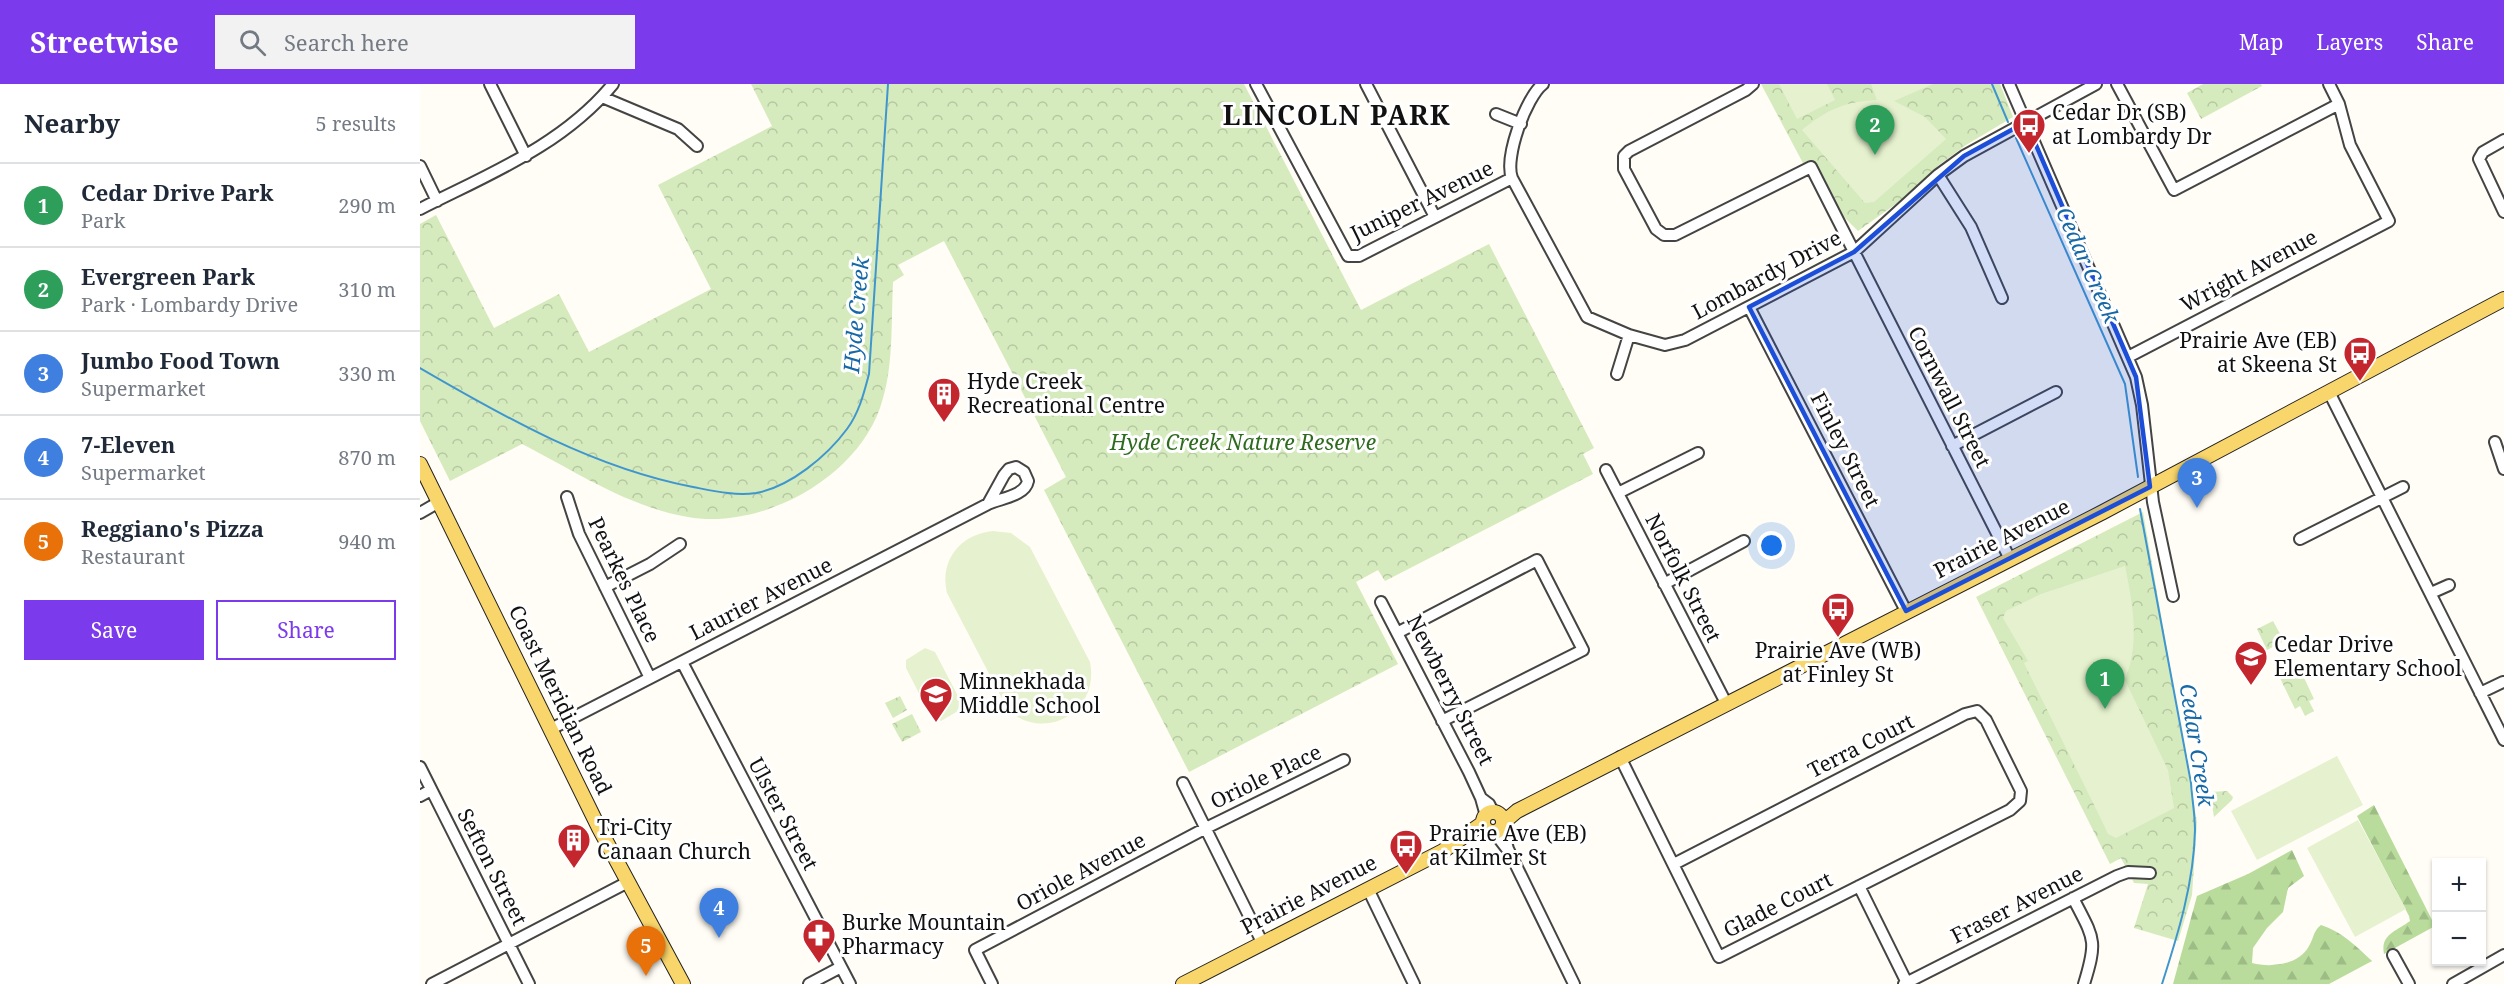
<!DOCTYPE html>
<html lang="en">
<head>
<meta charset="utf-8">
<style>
	:root { --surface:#fff; --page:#f2f2f3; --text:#1f2937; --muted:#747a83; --line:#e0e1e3; --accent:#7c3aed }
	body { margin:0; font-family:"Noto Serif",serif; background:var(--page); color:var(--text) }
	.controls { position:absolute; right:18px; bottom:18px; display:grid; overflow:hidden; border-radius:0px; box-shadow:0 2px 4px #0004 }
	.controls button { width:54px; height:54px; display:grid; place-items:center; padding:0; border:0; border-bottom:2px solid var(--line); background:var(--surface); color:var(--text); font:30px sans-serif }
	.you { position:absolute; left:1352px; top:462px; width:21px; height:21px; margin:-15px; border:4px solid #fff; border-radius:50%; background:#1a73e8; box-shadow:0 0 0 9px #1a73e833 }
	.badge { display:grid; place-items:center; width:39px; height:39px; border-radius:50%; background:var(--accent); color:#fff; font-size:20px; font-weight:700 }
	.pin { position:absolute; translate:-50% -50px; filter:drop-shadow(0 2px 3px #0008) }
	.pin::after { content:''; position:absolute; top:32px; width:21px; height:18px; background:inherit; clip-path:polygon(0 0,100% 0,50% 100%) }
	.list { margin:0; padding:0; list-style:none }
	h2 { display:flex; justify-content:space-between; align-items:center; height:78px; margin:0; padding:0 24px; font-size:26px }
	h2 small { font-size:20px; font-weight:400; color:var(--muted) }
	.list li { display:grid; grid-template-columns:39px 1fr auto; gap:18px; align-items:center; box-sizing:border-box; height:84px; padding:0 24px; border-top:2px solid var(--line) }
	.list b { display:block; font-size:22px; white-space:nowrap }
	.list p { margin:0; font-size:20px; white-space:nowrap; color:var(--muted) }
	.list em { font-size:20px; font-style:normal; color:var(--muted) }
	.actions { display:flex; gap:12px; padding:18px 24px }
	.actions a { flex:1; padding:14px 0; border:2px solid var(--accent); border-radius:0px; text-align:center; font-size:21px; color:var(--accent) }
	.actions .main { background:var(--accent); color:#fff }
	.icon { flex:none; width:33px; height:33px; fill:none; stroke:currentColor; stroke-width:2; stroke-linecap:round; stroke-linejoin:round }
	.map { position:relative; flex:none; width:2084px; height:900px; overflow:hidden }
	header { display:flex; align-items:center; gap:36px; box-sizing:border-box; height:84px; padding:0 30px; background:var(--accent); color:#fff }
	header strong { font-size:28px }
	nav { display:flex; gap:33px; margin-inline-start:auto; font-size:21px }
	.search { width:420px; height:54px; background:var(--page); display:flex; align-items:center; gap:15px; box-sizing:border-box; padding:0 21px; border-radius:0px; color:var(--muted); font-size:22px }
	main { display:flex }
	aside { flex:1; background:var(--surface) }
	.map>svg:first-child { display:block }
</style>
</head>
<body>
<header>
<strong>Streetwise</strong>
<div class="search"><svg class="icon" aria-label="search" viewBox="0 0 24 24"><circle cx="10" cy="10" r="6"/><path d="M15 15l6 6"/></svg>Search here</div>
<nav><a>Map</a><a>Layers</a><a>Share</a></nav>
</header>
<main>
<aside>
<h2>Nearby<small>5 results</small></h2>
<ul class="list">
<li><span class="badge" style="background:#2e9e5b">1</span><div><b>Cedar Drive Park</b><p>Park</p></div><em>290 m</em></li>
<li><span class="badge" style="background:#2e9e5b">2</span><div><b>Evergreen Park</b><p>Park · Lombardy Drive</p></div><em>310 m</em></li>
<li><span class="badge" style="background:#3f7fe0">3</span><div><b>Jumbo Food Town</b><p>Supermarket</p></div><em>330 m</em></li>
<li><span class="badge" style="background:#3f7fe0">4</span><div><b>7-Eleven</b><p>Supermarket</p></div><em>870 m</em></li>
<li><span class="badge" style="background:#e8710a">5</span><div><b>Reggiano's Pizza</b><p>Restaurant</p></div><em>940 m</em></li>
</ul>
<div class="actions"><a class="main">Save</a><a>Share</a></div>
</aside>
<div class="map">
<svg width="2084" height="900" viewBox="0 0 2084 900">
	<defs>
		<pattern id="forest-firs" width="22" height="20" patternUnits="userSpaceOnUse" patternTransform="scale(1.5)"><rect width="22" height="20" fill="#b9dc9c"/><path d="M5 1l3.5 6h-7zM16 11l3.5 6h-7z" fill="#9ebc85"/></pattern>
		<pattern id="park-crowns" width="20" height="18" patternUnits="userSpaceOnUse" patternTransform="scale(1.5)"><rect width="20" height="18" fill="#d5ebbd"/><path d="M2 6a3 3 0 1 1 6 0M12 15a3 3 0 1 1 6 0" fill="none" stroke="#b6c8a1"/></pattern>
	</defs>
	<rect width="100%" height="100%" fill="#fffdf5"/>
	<path fill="url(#forest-firs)" d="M1954,721l61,121 -51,28c-4,-20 13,-23 26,-33l-1,-5 -52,-100z
		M1872,766l12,26 -16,12 -5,24 -16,16 -14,20 -1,15c19,5 47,2 57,-17 5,-8 4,-15 12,-21 20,6 36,22 51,36l-43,23h-156l24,-88 51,-22z"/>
	<path fill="url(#park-crowns)" d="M331,0h493l117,226 128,-66 105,204 -11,6 10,20 -208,107 -7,-11 -22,12 42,82 -209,108 -145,-282 22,-13 -122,-236 -46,24 6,10 -11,7c-2,41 1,87 -13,126 -25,71 -119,122 -192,109 -60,-10 -113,-46 -166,-73l-72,37 -30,-60v-197l16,-9 58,113 65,-34 30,58 122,-63 -53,-104 114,-59z
		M1341,0h239l13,33 -47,28 -27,20 -39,36 -42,30 -21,-21 -26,-43 -7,-2z
		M1783,0h58l1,2 -61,33 -14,-26z
		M1723,428l54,310 -5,73 -14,46 -44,-13 14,-44 -14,-1 -13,-25 -11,6 -134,-267z
		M1853,537l11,20 -17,9 -10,-21z
		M1879,583l15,32 -5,2 5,10 -9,5 -5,-10 -5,3 -16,-33z
		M480,612l7,14 -14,8 -8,-15z
		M492,630l9,18 -19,10 -10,-18z
		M1807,707l6,6 -1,3 -18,17 -4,-25z"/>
	<path fill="#e6f2cf" d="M1359,0h48l8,16 -38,19z
		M1451,0h62l-39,17 31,16 21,22 -72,63 -9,1 -63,-73c26,-21 42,-28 75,-30z
		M573,447l18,2 19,14 60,115c10,49 -44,81 -82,48l-61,-117c-8,-33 14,-59 46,-62z
		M1705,482c8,40 15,76 0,114l43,90 6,38 -58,30 -8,-4 -7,-15 -77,-156 4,-2 -25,-43 3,-7 35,-17z
		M505,564l10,4 25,48 -2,11 -17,10 -11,-6 -24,-47v-8z
		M1917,672l26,49 -106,55 -26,-49z
		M1938,736l48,89 -51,28 -48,-89z"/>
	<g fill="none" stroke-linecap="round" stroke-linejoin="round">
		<path stroke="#3f96cf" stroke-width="2" d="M1572,0l16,38
			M1596,54l109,246 13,93
			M0,284c86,50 174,100 273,119 21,4 42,9 63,6 34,-6 71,-37 91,-64 12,-16 17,-36 22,-55l19,-290
			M1720,425l51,274c1,16 4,31 4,47 -1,53 -17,104 -33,154"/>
		<defs>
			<path id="minor" d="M70,0l36,72
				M836,0l92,172h11l153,-78
				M946,0l69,133
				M1123,0c-17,13 -39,74 -31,94l75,139 42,18 36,10 20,-5 169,-88 84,-77 26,-19 132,-72
				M1333,0l-7,6 -117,61 -5,5v13l32,60 8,6h11l136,-68 199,392
				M1589,0l127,293 6,28 11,97 20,94
				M1697,0l57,106 165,-86
				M182,13l76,32 19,17
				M1076,30l25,10
				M2084,56l-21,12 -4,7 25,53
				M0,82l17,35
				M1518,91l33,52 31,71
				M0,125c69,-35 143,-64 193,-125
				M1329,223l157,304
				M1708,273l261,-136 -39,-76 -11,-41 -10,-20
				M1197,290l12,-39
				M1909,308l175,348
				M2075,358l9,27
				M1532,362l104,-54
				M1186,386l120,233
				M1198,409l80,-40
				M147,413l12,37 71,144
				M0,429l19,-11
				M1880,455l103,-52
				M1244,500l80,-43
				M185,503l45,-23 30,-20
				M2011,509l18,-8
				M961,518l88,170 12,26 5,18
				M977,549l140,-73 46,90 -141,71
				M262,578l168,322
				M2060,609l23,-11
				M131,645l437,-225c13,-6 37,-8 40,-23l-4,-9 -8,-5 -7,2 -5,6 -16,29
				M1200,673l99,200 291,-147 10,-9 1,-10 -35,-71 -9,-9 -12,3 -291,150
				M0,683l109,217
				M763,699l79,159
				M0,712l11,-6
				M1061,714l8,6 4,8
				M1082,744l6,21 66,135
				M1074,748l13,17
				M1439,802l48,97
				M948,805l46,95
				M1653,814c21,41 25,41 11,86
				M1973,871l16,29
				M12,900l196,-102
				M389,900l32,-17
				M572,900l-17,-34 231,-122 138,-68
				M1484,900l213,-108 11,-4 22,1
				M2033,900l51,-29"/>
			<path id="major" d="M0,380l179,364 84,156
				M1063 738a10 10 0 1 1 20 0a10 10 0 1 1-20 0Z
				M1084,738l13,-11 586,-299 401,-213
				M763,900l260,-133 40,-28"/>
		</defs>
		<use href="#minor" stroke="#444" stroke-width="14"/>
		<use href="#major" stroke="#222" stroke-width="16"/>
		<use href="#minor" stroke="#fff" stroke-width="10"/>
		<use href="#major" stroke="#f9d66b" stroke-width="14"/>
	</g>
	<path fill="#1d4ed8" fill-opacity="0.2" stroke="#1d4ed8" stroke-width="4.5" stroke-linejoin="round" d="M1606,38l110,255 14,110 -244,124 -157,-304 105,-55 110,-96z"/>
	<defs>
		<symbol id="bus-pin" viewBox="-11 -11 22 30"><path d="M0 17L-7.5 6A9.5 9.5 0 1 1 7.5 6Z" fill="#c4262e" stroke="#fff"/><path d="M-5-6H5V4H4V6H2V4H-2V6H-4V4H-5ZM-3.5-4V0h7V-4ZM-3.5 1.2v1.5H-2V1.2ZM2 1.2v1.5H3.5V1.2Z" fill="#fff"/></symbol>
		<symbol id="building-pin" viewBox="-11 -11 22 30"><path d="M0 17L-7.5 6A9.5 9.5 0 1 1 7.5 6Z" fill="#c4262e" stroke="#fff"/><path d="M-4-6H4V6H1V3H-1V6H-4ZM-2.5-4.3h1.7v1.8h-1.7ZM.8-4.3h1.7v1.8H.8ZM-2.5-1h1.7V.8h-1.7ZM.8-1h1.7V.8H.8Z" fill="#fff"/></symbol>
		<symbol id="school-pin" viewBox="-11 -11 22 30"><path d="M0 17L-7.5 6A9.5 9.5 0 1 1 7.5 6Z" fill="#c4262e" stroke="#fff"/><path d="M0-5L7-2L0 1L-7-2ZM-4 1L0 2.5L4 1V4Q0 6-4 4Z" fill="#fff"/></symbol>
		<symbol id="pharmacy-pin" viewBox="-11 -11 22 30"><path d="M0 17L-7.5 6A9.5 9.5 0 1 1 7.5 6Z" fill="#c4262e" stroke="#fff"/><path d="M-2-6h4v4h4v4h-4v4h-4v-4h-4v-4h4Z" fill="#fff"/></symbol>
	</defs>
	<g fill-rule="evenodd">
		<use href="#bus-pin" x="1590" y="22" width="38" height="52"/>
		<use href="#bus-pin" x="1921" y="250" width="38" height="52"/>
		<use href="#building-pin" x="505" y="291" width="38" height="52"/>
		<use href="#bus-pin" x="1399" y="506" width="38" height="52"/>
		<use href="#school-pin" x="1812" y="554" width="38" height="52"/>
		<use href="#school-pin" x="497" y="591" width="38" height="52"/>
		<use href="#building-pin" x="135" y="737" width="38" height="52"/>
		<use href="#bus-pin" x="967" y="743" width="38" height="52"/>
		<use href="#pharmacy-pin" x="380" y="832" width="38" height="52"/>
	</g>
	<g text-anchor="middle" stroke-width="6" stroke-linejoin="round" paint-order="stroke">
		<g font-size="21" fill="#111" stroke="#fff" text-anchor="start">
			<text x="1632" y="36">Cedar Dr (SB)<tspan x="1632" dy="24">at Lombardy Dr</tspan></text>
			<text x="1917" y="264" text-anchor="end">Prairie Ave (EB)<tspan x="1917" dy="24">at Skeena St</tspan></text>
			<text x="547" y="305">Hyde Creek<tspan x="547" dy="24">Recreational Centre</tspan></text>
			<text x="1854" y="568">Cedar Drive<tspan x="1854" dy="24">Elementary School</tspan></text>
			<text x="1418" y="574" text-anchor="middle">Prairie Ave (WB)<tspan x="1418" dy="24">at Finley St</tspan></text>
			<text x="539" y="605">Minnekhada<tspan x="539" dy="24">Middle School</tspan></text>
			<text x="177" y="751">Tri-City<tspan x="177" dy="24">Canaan Church</tspan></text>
			<text x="1009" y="757">Prairie Ave (EB)<tspan x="1009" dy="24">at Kilmer St</tspan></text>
			<text x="422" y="846">Burke Mountain<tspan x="422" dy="24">Pharmacy</tspan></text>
		</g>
		<g font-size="21" fill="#111" stroke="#fff">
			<text transform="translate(1002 117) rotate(-26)" y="7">Juniper Avenue</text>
			<text transform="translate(1829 187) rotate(-28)" y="7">Wright Avenue</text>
			<text transform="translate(1347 191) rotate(-28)" y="7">Lombardy Drive</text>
			<text transform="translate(1529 313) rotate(63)" y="7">Cornwall Street</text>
			<text transform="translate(1425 366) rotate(63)" y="7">Finley Street</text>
			<text transform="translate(1582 455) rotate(-27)" y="7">Prairie Avenue</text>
			<text transform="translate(1263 494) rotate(63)" y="7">Norfolk Street</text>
			<text transform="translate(204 496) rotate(64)" y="7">Pearkes Place</text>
			<text transform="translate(341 515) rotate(-27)" y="7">Laurier Avenue</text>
			<text transform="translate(1030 606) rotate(63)" y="7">Newberry Street</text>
			<text transform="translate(140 616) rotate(64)" y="7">Coast Meridian Road</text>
			<text transform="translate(1441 662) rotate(-27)" y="7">Terra Court</text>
			<text transform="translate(846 693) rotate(-26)" y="7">Oriole Place</text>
			<text transform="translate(363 730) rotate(62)" y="7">Ulster Street</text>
			<text transform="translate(72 783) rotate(63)" y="7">Sefton Street</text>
			<text transform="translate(661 788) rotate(-28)" y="7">Oriole Avenue</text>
			<text transform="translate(889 811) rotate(-27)" y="7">Prairie Avenue</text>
			<text transform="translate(1358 821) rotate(-27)" y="7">Glade Court</text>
			<text transform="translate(1597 821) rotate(-27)" y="7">Fraser Avenue</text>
		</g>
		<g font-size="21" font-style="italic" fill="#2f6b1f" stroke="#fff">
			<text x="823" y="366">Hyde Creek Nature Reserve</text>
		</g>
		<g font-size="22" font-style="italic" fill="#1768a6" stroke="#fff">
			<text transform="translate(1668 181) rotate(66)" y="8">Cedar Creek</text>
			<text transform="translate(436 231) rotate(-85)" y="8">Hyde Creek</text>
			<text transform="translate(1777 661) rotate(81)" y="8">Cedar Creek</text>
		</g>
		<g font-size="27" font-weight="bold" letter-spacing="1.5" fill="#111" stroke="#fff">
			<text x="917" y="41">LINCOLN PARK</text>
		</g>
	</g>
</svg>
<div class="controls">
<button>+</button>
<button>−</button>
</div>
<div class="you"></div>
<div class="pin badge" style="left:1685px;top:625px;background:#2e9e5b">1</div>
<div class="pin badge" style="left:1455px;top:71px;background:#2e9e5b">2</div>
<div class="pin badge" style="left:1777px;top:424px;background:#3f7fe0">3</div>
<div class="pin badge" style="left:299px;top:854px;background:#3f7fe0">4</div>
<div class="pin badge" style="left:226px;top:892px;background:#e8710a">5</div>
</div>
</main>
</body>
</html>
